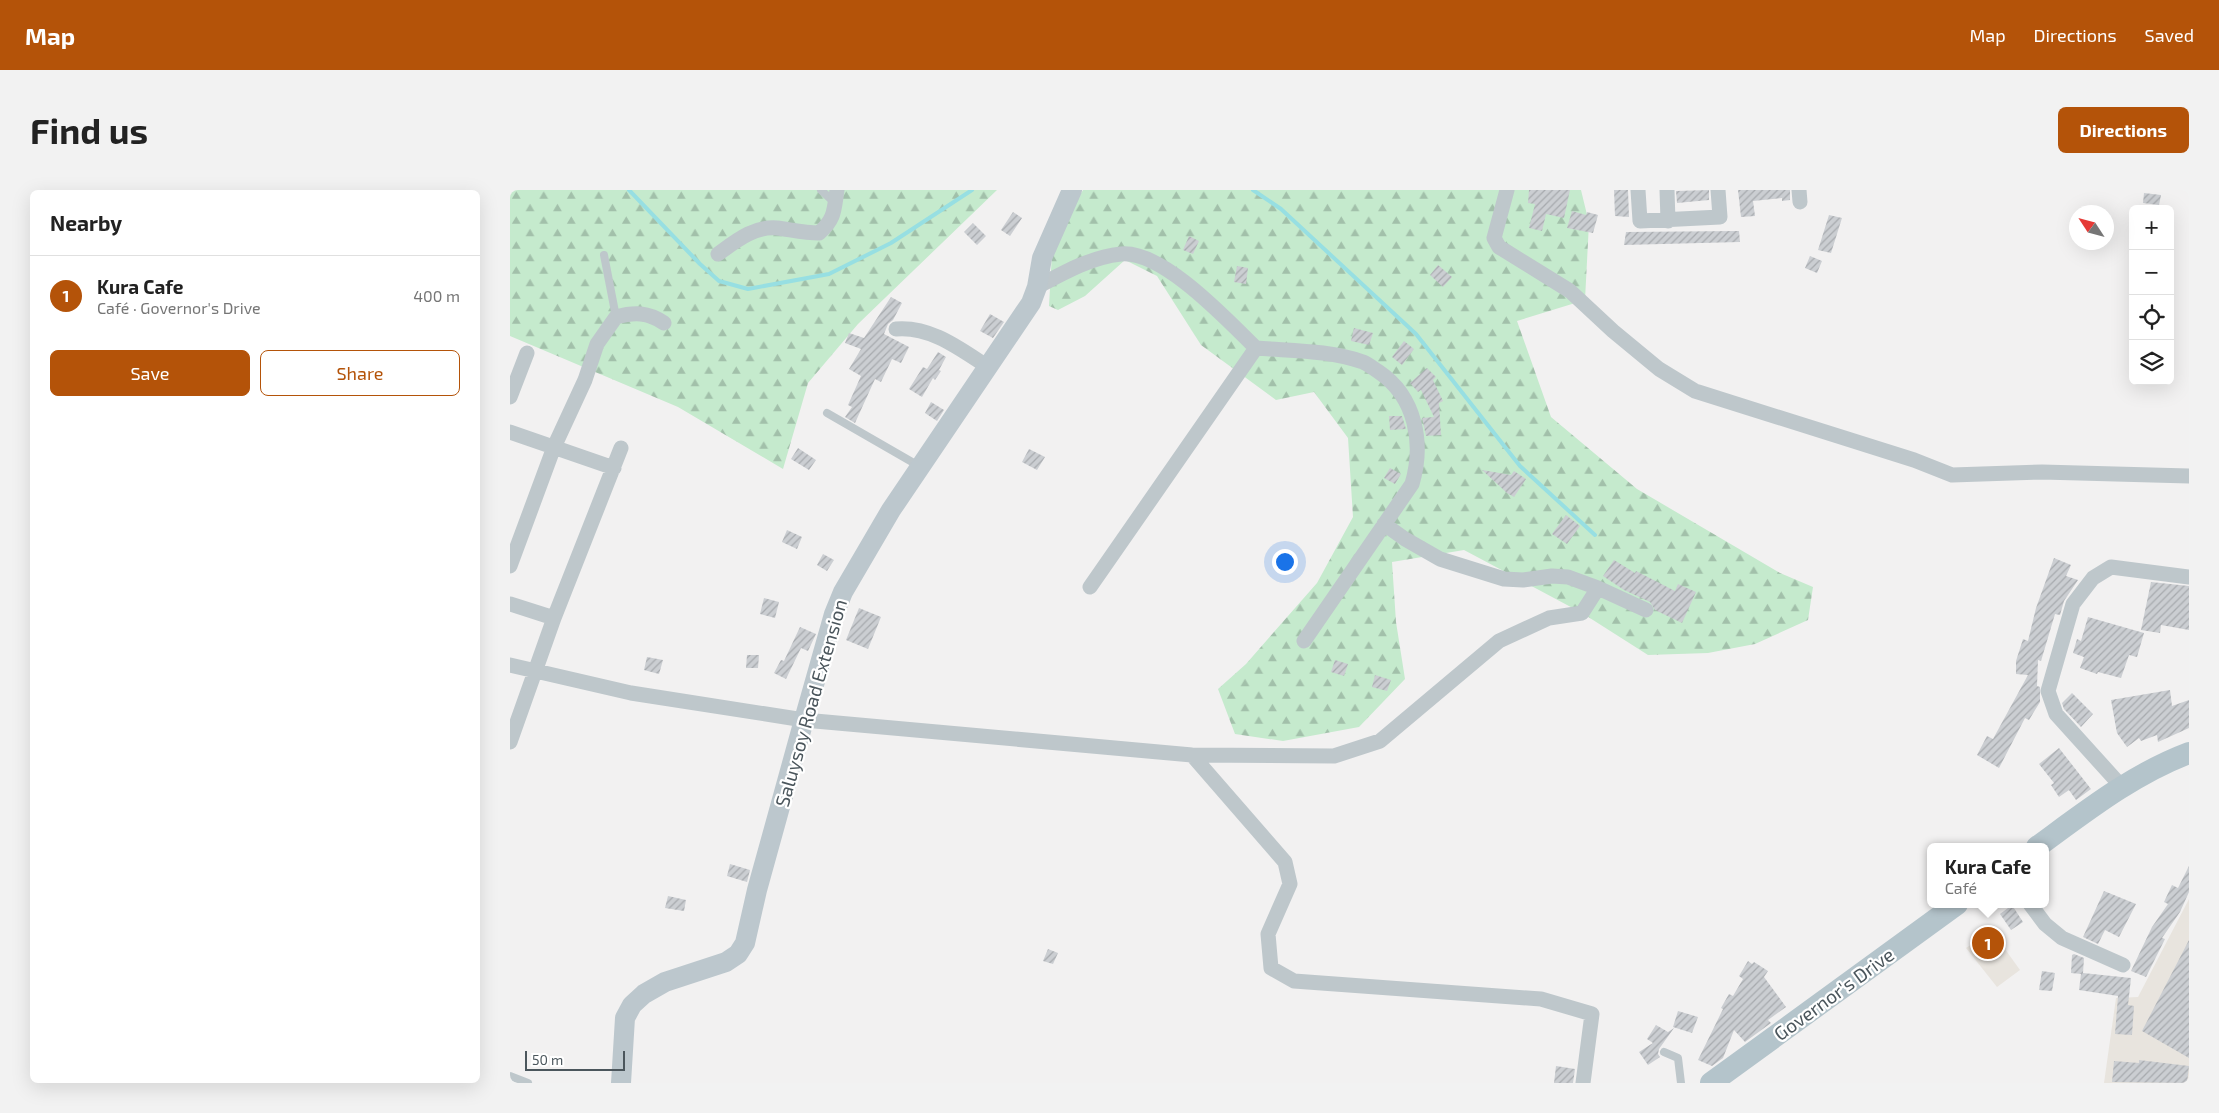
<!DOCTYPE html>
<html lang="en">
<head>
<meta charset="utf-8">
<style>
	:root { --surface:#fff; --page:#f2f2f2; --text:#222; --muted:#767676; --line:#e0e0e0; --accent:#b45309 }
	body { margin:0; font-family:"Exo 2",sans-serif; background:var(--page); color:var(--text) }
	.controls { position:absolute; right:15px; top:15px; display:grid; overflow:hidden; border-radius:8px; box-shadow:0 5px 20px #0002 }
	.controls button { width:45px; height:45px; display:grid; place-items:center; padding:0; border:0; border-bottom:1px solid var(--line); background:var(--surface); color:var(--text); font:25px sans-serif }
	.compass { position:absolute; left:1559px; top:15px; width:45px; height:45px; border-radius:50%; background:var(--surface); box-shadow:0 5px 20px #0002; rotate:306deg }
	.scale { position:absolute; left:15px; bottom:12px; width:100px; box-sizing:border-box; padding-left:5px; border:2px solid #4b565c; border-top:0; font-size:14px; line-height:18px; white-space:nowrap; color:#4b565c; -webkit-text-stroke:4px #fff; paint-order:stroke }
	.you { position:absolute; left:774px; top:371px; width:18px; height:18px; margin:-12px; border:4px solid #fff; border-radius:50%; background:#1a73e8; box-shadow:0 0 0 8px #1a73e833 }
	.badge { display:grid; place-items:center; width:32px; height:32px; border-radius:50%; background:var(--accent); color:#fff; font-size:16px; font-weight:700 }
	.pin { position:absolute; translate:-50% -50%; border:2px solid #fff; box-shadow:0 1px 5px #0006 }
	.popup { position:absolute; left:1417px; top:653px; width:122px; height:65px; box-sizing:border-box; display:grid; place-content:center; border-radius:8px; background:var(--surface); filter:drop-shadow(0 1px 4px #0005); font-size:16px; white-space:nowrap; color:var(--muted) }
	.popup b { font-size:19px; color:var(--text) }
	.popup::after { content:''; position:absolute; left:50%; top:100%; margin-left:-10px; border:10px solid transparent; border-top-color:var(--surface) }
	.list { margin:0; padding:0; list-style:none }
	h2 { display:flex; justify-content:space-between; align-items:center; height:65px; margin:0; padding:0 20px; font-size:21px }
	h2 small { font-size:16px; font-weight:400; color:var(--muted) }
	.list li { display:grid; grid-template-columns:32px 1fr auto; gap:15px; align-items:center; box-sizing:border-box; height:80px; padding:0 20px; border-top:1px solid var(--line) }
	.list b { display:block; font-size:19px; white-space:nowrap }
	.list p { margin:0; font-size:16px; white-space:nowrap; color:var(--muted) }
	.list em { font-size:16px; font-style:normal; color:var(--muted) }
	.actions { display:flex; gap:10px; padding:15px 20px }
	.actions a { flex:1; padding:11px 0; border:1px solid var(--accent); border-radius:8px; text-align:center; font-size:18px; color:var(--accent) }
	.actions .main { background:var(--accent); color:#fff }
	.icon { flex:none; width:28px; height:28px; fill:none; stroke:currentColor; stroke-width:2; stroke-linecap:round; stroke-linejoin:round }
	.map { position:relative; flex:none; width:1679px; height:893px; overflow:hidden; border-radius:8px }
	header { display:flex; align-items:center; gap:30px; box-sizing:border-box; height:70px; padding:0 25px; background:var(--accent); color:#fff }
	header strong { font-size:24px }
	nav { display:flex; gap:28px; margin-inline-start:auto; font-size:18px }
	.intro { display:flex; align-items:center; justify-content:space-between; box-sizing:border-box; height:120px; padding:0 30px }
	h1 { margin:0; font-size:35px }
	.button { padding:12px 22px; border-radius:8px; background:var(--accent); color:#fff; font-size:18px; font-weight:700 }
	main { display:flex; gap:30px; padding:0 30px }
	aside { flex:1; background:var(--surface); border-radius:8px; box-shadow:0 5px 20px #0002 }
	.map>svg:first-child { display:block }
</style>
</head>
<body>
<header>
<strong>Map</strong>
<nav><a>Map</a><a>Directions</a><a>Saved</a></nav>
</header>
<div class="intro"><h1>Find us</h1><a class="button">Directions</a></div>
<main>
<aside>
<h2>Nearby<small></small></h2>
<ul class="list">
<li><span class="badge">1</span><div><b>Kura Cafe</b><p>Café · Governor's Drive</p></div><em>400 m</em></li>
</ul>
<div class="actions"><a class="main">Save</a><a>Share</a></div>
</aside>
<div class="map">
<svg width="1679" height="893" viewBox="0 0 1679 893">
	<defs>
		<pattern id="forest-firs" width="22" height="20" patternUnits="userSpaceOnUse" patternTransform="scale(1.25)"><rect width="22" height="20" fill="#c5eacd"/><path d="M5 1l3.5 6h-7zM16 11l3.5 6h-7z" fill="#a2c0aa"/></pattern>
		<pattern id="building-hatch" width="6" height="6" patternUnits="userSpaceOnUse" patternTransform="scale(1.25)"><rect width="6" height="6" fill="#cbced2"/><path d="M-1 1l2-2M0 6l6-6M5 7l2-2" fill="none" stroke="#a7aaae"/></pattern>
	</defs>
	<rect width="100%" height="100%" fill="#f2f1f1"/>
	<path fill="#e8e4de" d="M1679,709v184h-85l12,-85 22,-1z
		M1482,741l28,39 -23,17 -31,-39z"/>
	<path fill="url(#forest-firs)" d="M0,0h487l-139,134 -50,59 -25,86 -105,-62 -168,-71z
		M573,0h498l8,33 -4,77 -68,21 34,96 86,72 143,84 33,14 -5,33 -53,24 -47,9 -60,2 -66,-42 -118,-63 -72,12 4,60 9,57 -46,48 -76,14 -48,-7 -17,-45 28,-25 71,-81 36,-66 -5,-79 -34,-46 -38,8 -75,-55 -44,-69 -32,-16 -40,36 -27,14 -9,-4 3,-53 17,-39z"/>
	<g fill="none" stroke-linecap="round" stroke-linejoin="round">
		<path stroke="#97dfe2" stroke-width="4" d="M119,0l71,74 19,17 29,8 81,-15 62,-31 81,-53
			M743,0l28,19 135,125 104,132 75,69"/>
	</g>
	<path fill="url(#building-hatch)" d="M1019,0h41l-6,28 -18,-4 -4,17 -13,-3 6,-24 -7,-1z
		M1104,0h14l1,27 -14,-1z
		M1199,0v10l-32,3 -1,-12z
		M1228,0h52v10l-8,1v-3l-29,3 2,15 -14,1z
		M1634,3l17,2 -2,10 -16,-2z
		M1062,21l14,4 1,-3 11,3 -5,18 -26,-5z
		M503,22l9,6 -12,18 -9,-6z
		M1319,25l13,3 -11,35 -13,-3z
		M463,33l13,13 -9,9 -13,-13z
		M1229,41l1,11 -116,3 2,-13z
		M679,46l10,5 -6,13 -10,-4z
		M1300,66l12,5 -5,12 -12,-5z
		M928,75l14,12 -9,10 -13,-12z
		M727,76l11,2 -2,16 -12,-2z
		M381,107l11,6 -9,17 -5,4 -4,10 25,13 -8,16 -9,-4 -11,23 -6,-3 -20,44 -10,-6 7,-10 -4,-2 13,-29 -12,-7 12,-20 -16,-6 4,-10 15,5z
		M480,124l14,8 -11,16 -13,-7z
		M844,138l19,5 -4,12 -18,-4z
		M894,151l10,8 -12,16 -10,-8z
		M428,162l8,5 -7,13 2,1 -6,9 -2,-2 -11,19 -13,-8 14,-22 4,2z
		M917,178l9,9 -3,3 10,21 -4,2 2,32 -15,1 -4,-18 12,-1 -13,-27 -3,2 -8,-9z
		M421,212l13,8 -7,11 -12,-8z
		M879,226h13l4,13 -16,1z
		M288,258l18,12 -7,10 -18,-11z
		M519,259l16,8 -8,13 -15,-8z
		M880,278l11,6 -6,10 -11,-6z
		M972,280l29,5 3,-4 12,8 -12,18 -7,-4z
		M1056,325l14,11 -13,18 -15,-10z
		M277,340l15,7 -5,12 -15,-7z
		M313,364l11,6 -7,11 -10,-6z
		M1544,368l17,7 -5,11 12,4 -14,21 -4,14 -5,-1 -14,47 -3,-1 -1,26 3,1v15l-11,18 -4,-2 -26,50 -22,-13 10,-19 6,3 35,-64 -12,-1v-13l7,-22 5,2 8,-33z
		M1104,370l21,13 1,-2 39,20 3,-7 18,8 -14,31 -27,-13 -5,-8 -26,-12 -21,-14z
		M1641,392l38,4v44l-28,-5 -1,8 -19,-3z
		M254,408l15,4 -4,16 -15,-4z
		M349,418l22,9 -13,32 -22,-9z
		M1578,427l56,16 -7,24 -8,-2 -8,23 -23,-6 -1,2 -17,-6 4,-11 -11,-4 4,-14 4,2z
		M290,437l16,7 -8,17 -7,-3 -15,31 -12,-6 7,-13 3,1z
		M237,465h12l-1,13h-12z
		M137,467l16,3 -4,14 -15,-4z
		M825,470l13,4 -4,12 -13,-4z
		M865,485l16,5 -4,11 -15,-4z
		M1660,500l2,16 17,-6v28l-31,14 -1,-7 -16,6 -2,-3 -12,9 -10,-14 -6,-33z
		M1562,503l21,21 -12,13 -17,-18 -2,-6z
		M1549,558l32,41 -15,11 -7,-10 -10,7 -8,-12 3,-2 -15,-19z
		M220,674l20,6 -3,12 -20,-6z
		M1679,676v26l-9,20 -18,26 3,1 -19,38 -15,-6 21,-44 16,-23 -4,-2 8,-17 6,3z
		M1594,701l32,13 -17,33 -14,-7 -7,14 -15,-7z
		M158,706l18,4 -2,11 -19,-3z
		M1502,715l11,17 -12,8 -11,-16z
		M1679,750v118l-47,-27z
		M538,759l10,4 -5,11 -10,-3z
		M1564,764l10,4 -1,15 48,5 -3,27 6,1 -2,29 -17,-1 3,-38 -39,-6 2,-16 -10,-1 1,-18z
		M1238,771l4,3 2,-2 14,9 -4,6 22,30 -18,13 3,3 -26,19 -11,-12 -11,28 -11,8 -14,-6 25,-51 -2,-1 8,-14 4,2 10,-17 -4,-3z
		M1532,781l13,2 -3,18 -13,-1z
		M1168,821l20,6 -6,16 -19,-6z
		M1146,835l12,7 6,-4 -15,21 -1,5 2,3 -12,8 -9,-13 14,-9 -6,-4z
		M1629,870l50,6 -2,17 -75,-1 2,-21 25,2z
		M1046,876l19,3 -2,14h-19z"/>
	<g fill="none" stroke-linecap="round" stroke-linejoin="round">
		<path stroke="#bec7cb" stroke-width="8" d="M311,0l14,13
			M94,65l12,62
			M317,223l92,53
			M1154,862l14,6 3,25
			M0,886l18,7"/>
		<path stroke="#bec7cb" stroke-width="15" d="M997,0l-13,48 5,9 71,44 43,40 46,38 36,22 219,69 38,15 90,-3 147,4
			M1128,0l2,31 80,-4 -2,-27
			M1157,0l1,31
			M1289,0l1,12
			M208,64c18,-13 36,-28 59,-26 15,2 28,5 42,5 16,-14 15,-23 18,-43
			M527,97c26,-14 54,-30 84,-33 42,-4 107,67 135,94 35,3 73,2 107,14 5,2 11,7 16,10 37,25 45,72 33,112l-108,157
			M386,139c35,-3 64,20 92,38
			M0,207l17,-44
			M0,242l104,36
			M874,334l21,15 35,20 64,20 19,1 29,-4 16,1 30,11 48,22
			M0,376l44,-119 31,-67 12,-36 19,-27c18,-5 32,-5 48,6
			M580,397l166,-239
			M0,414l44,14
			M0,475l121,28 173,27 388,35 142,1 46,-15 119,-100 50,-23 33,-5 16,-25
			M0,552l44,-124 67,-170
			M682,565l93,107 5,22 -22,50 3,34 23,13 247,18 51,15 -9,69
			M1612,597l-66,-73 -8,-23 25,-87 20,-26 18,-11 78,10
			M1520,714l15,20 17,14 61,27"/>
		<path stroke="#bcc7cd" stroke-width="20" d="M111,893l4,-65 7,-13 12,-11 21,-12 61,-20 12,-8 7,-11 12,-53 47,-170 30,-106 9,-22 48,-82 140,-207 6,-16 5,-29 30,-68"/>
		<path stroke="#b4c4cb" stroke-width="22" d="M1527,657c48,-35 96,-73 152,-94
			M1201,893l246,-179"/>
	</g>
	<g text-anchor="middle" stroke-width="4.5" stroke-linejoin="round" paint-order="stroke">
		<g font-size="19" fill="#4b565c" stroke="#fff">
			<text transform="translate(301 513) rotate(-74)" y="7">Saluysoy Road Extension</text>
			<text transform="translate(1324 804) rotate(-36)" y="7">Governor's Drive</text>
		</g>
	</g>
</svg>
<div class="controls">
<button>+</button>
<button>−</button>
<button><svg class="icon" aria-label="locate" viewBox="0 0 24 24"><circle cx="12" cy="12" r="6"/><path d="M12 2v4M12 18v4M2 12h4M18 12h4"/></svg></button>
<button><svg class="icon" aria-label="layers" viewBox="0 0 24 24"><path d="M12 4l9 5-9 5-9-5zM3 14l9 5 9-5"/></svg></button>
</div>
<svg class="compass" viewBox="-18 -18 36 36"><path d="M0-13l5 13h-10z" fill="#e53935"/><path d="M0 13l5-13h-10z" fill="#767676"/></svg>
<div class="scale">50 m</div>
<div class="you"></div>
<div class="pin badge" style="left:1478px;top:753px">1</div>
<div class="popup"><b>Kura Cafe</b>Café</div>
</div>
</main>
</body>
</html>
